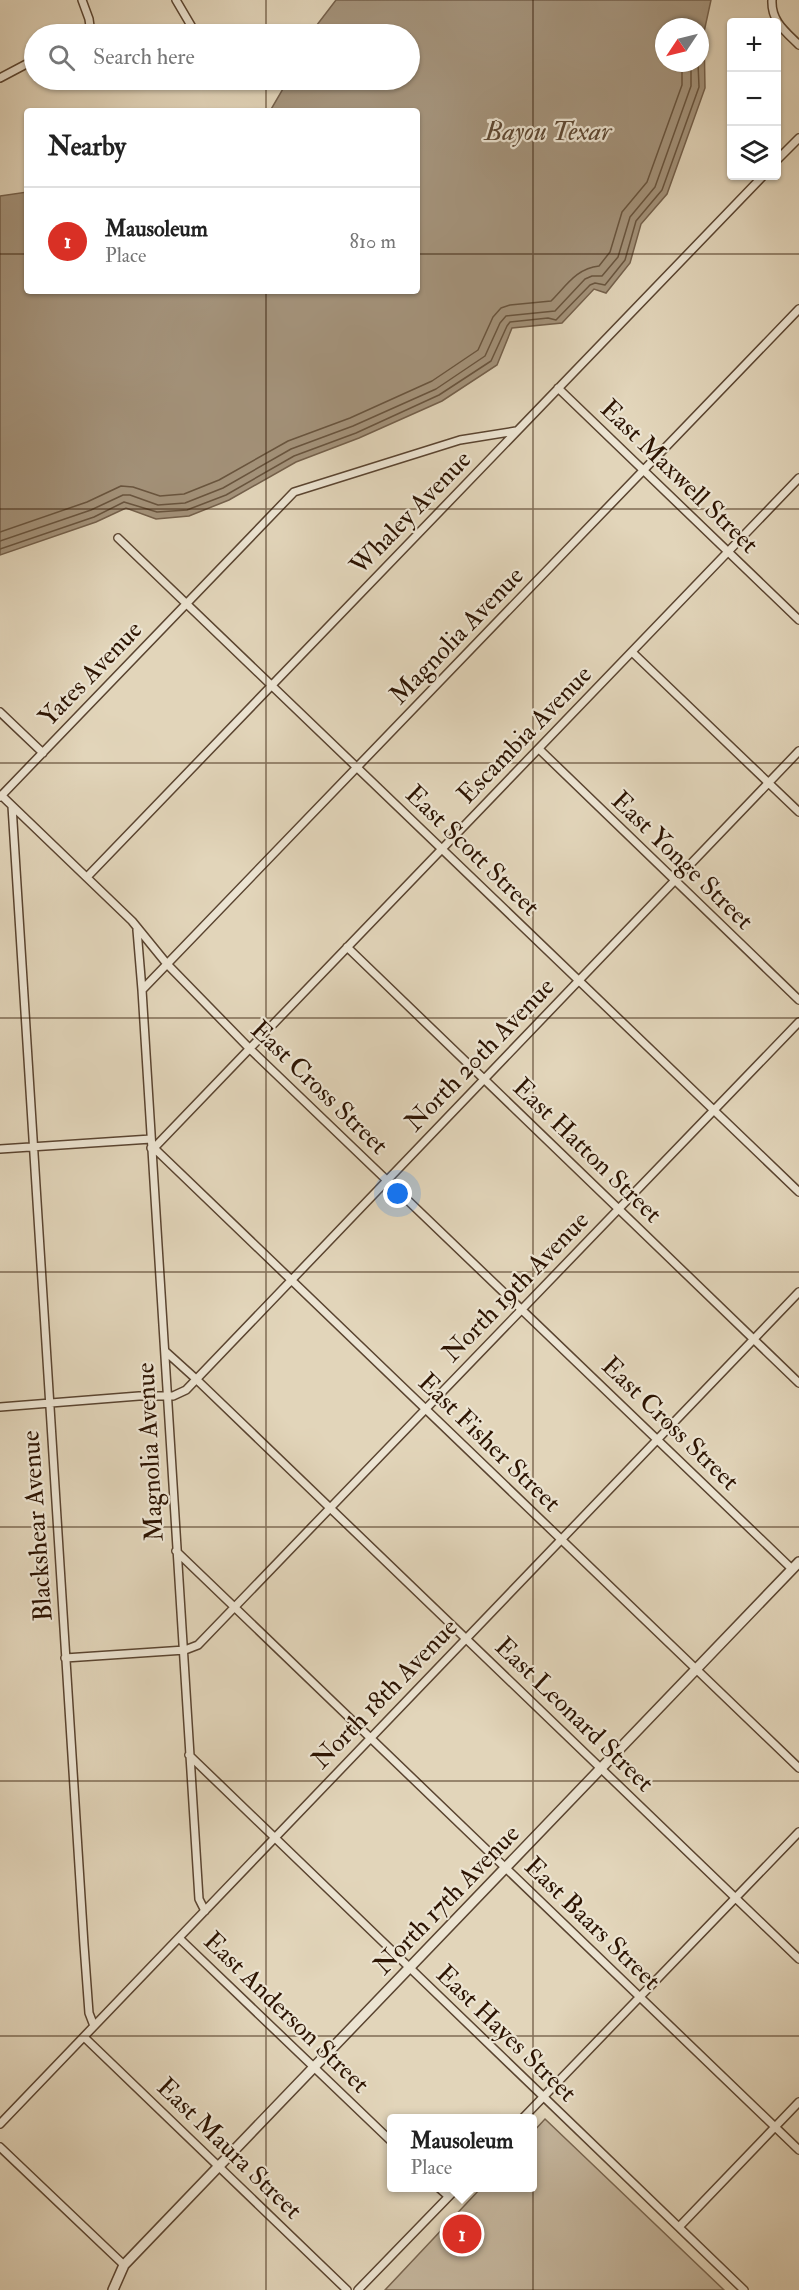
<!DOCTYPE html>
<html lang="en">
<head>
<meta charset="utf-8">
<style>
	:root { --surface:#fff; --page:#f6f6f6; --text:#222; --muted:#767676; --line:#e0e0e0; --accent:#d93025 }
	body { margin:0; font-family:"IM FELL Double Pica",serif; background:var(--page); color:var(--text) }
	.controls { position:absolute; right:18px; top:18px; display:grid; overflow:hidden; border-radius:6px; box-shadow:0 2px 4px #0004 }
	.controls button { width:54px; height:54px; display:grid; place-items:center; padding:0; border:0; border-bottom:2px solid var(--line); background:var(--surface); color:var(--text); font:30px sans-serif }
	.compass { position:absolute; left:655px; top:18px; width:54px; height:54px; border-radius:50%; background:var(--surface); box-shadow:0 2px 4px #0004; rotate:235deg }
	.you { position:absolute; left:398px; top:1194px; width:21px; height:21px; margin:-15px; border:4px solid #fff; border-radius:50%; background:#1a73e8; box-shadow:0 0 0 9px #1a73e833 }
	.badge { display:grid; place-items:center; width:39px; height:39px; border-radius:50%; background:var(--accent); color:#fff; font-size:20px; font-weight:700 }
	.pin { position:absolute; translate:-50% -50%; border:3px solid #fff; box-shadow:0 2px 6px #0006 }
	.popup { position:absolute; left:387px; top:2114px; width:150px; height:78px; box-sizing:border-box; display:grid; place-content:center; border-radius:6px; background:var(--surface); filter:drop-shadow(0 2px 4px #0005); font-size:20px; white-space:nowrap; color:var(--muted) }
	.popup b { font-size:22px; color:var(--text) }
	.popup::after { content:''; position:absolute; left:50%; top:100%; margin-left:-12px; border:12px solid transparent; border-top-color:var(--surface) }
	.list { margin:0; padding:0; list-style:none }
	h2 { display:flex; justify-content:space-between; align-items:center; height:78px; margin:0; padding:0 24px; font-size:26px }
	h2 small { font-size:20px; font-weight:400; color:var(--muted) }
	.list li { display:grid; grid-template-columns:39px 1fr auto; gap:18px; align-items:center; box-sizing:border-box; height:108px; padding:0 24px; border-top:2px solid var(--line) }
	.list b { display:block; font-size:22px; white-space:nowrap }
	.list p { margin:0; font-size:20px; white-space:nowrap; color:var(--muted) }
	.list em { font-size:20px; font-style:normal; color:var(--muted) }
	.icon { flex:none; width:33px; height:33px; fill:none; stroke:currentColor; stroke-width:2; stroke-linecap:round; stroke-linejoin:round }
	.map { position:relative; flex:none; width:799px; height:2290px; overflow:hidden }
	.search { position:absolute; background:var(--surface); box-shadow:0 2px 4px #0004; left:24px; top:24px; width:396px; height:66px; display:flex; align-items:center; gap:15px; box-sizing:border-box; padding:0 21px; border-radius:33px; color:var(--muted); font-size:22px }
	.panel { position:absolute; background:var(--surface); box-shadow:0 2px 4px #0004; left:24px; top:108px; width:396px; height:186px; border-radius:6px }
	.map>svg:first-child { display:block }
</style>
</head>
<body>
<div class="map">
<svg width="799" height="2290" viewBox="0 0 799 2290">
	<rect width="100%" height="100%" fill="#e2d5ba"/>
	<filter id="stains"><feTurbulence type="fractalNoise" baseFrequency=".00333" numOctaves="4"/><feColorMatrix values="0 0 0 0 .2 0 0 0 0 .09 0 0 0 0 .02 0 0 0 .5 -.17"/></filter>
	<radialGradient id="worn" r=".72"><stop offset=".6" stop-color="#630" stop-opacity="0"/><stop offset="1" stop-color="#630" stop-opacity=".3"/></radialGradient>
	<path fill="#c3b49b" stroke="#78644e" stroke-width="1.5" d="M545,2119l179,171h-339l96,-102h51l1,-56z"/>
	<path fill="#a4937b" stroke="#74604b" stroke-width="1.5" fill-rule="evenodd" d="M336,0h375l-7,32 1,56 -38,106 -26,30 -11,39 -24,30 -12,-4 -32,34 -50,5 -15,37 -55,36 -83,37 -63,24 -67,38 -40,16 -33,3 -30,-11 -30,14 -96,33v-359l27,-4v99h390v-180h-147l14,-24 11,-7h115v-46h-100zM664,27h36v36h-36z"/>
	<g fill="none" stroke-linecap="round" stroke-linejoin="round">
		<path stroke="#68543e" stroke-width="1.5" d="M0,532l87,-30 34,-16 12,1 27,9 24,-2 35,-14 69,-39 62,-23 82,-37 46,-31 15,-33 8,-9 9,-3 41,-4c15,-15 26,-33 48,-35l11,-14 12,-40 25,-30 35,-97v-22
			M0,541l91,-31 32,-15h7l28,10 27,-2 38,-15 68,-39 62,-23 83,-37 49,-33 15,-33 6,-7 49,-5 30,-32 7,-3h10l16,-19 12,-40 25,-30 36,-101v-23
			M0,549l94,-32 30,-15 33,10 30,-2 39,-15 68,-39 62,-23 83,-38 52,-34 16,-35 3,-4 38,-4 8,2 34,-35 5,-2 10,2 20,-25 11,-39 26,-31 37,-103 -1,-24"/>
		<defs>
			<path id="minor" d="M82,0l7,19 2,15
				M176,0l20,34
				M772,0c-1,21 13,31 27,45
				M177,34l14,-7
				M0,78l34,-18
				M222,80l3,4
				M776,161l23,-23
				M558,388l241,232
				M118,538l681,654
				M632,652l167,160
				M0,712l43,41
				M539,749l260,251
				M1,795l131,126 35,43 83,85 542,520
				M0,797l294,-305 166,-52 56,-9
				M12,806l72,1139 5,68 5,13
				M87,877l676,-701
				M137,930l5,60
				M347,947l452,436
				M151,1148h3l645,620
				M154,1148l645,-670
				M0,1149l151,-10
				M165,1351l31,28 603,580
				M0,1407l139,-11h34l13,-6 613,-639
				M176,1551l623,599
				M65,1658l120,-8 13,-5 601,-623
				M189,1755l555,535
				M205,1911l-6,-12 -57,-909 657,-681
				M179,1938l213,204
				M84,2037l263,253
				M523,2118l276,-286
				M0,2124l799,-832
				M0,2147l124,118
				M439,2188l9,8
				M679,2227l120,-125
				M358,2290l99,-102"/>
			<path id="tertiary" d="M113,2290l11,-25 675,-703"/>
		</defs>
		<use href="#minor" stroke="#5a4430" stroke-width="10"/>
		<use href="#tertiary" stroke="#5a4430" stroke-width="12"/>
		<use href="#minor" stroke="#ece4d2" stroke-width="7"/>
		<use href="#tertiary" stroke="#ece4d2" stroke-width="9"/>
	</g>
	<path fill="none" stroke="#2d1402" stroke-width="1.5" stroke-opacity="0.55" d="M266,0v34M533,0v2290M266,80v31M0,254h27M417,254h382M266,291v1999M0,509h799M0,763h799M0,1018h799M0,1272h799M0,1527h799M0,1781h799M0,2036h799"/>
	<g text-anchor="middle" stroke-width="4.5" stroke-linejoin="round" paint-order="stroke">
		<g font-size="26" fill="#2d1402" stroke="#ece4d2">
			<text transform="translate(680 476) rotate(44)" y="9">East Maxwell Street</text>
			<text transform="translate(410 512) rotate(-46)" y="9">Whaley Avenue</text>
			<text transform="translate(456 635) rotate(-46)" y="9">Magnolia Avenue</text>
			<text transform="translate(90 673) rotate(-46)" y="9">Yates Avenue</text>
			<text transform="translate(524 734) rotate(-46)" y="9">Escambia Avenue</text>
			<text transform="translate(473 850) rotate(44)" y="9">East Scott Street</text>
			<text transform="translate(683 860) rotate(44)" y="9">East Yonge Street</text>
			<text transform="translate(479 1054) rotate(-46)" y="9">North 20th Avenue</text>
			<text transform="translate(320 1087) rotate(44)" y="9">East Cross Street</text>
			<text transform="translate(588 1150) rotate(44)" y="9">East Hatton Street</text>
			<text transform="translate(515 1286) rotate(-46)" y="9">North 19th Avenue</text>
			<text transform="translate(671 1423) rotate(44)" y="9">East Cross Street</text>
			<text transform="translate(490 1442) rotate(44)" y="9">East Fisher Street</text>
			<text transform="translate(149 1452) rotate(-93)" y="9">Magnolia Avenue</text>
			<text transform="translate(36 1526) rotate(-94)" y="9">Blackshear Avenue</text>
			<text transform="translate(384 1693) rotate(-46)" y="9">North 18th Avenue</text>
			<text transform="translate(575 1714) rotate(44)" y="9">East Leonard Street</text>
			<text transform="translate(446 1899) rotate(-46)" y="9">North 17th Avenue</text>
			<text transform="translate(593 1923) rotate(44)" y="9">East Baars Street</text>
			<text transform="translate(287 2012) rotate(44)" y="9">East Anderson Street</text>
			<text transform="translate(507 2033) rotate(44)" y="9">East Hayes Street</text>
			<text transform="translate(230 2148) rotate(44)" y="9">East Maura Street</text>
		</g>
		<g font-size="27" font-style="italic" fill="#5d4732" stroke="#ece4d2">
			<text x="548" y="140">Bayou Texar</text>
		</g>
	</g>
	<rect width="100%" height="100%" filter="url(#stains)"/>
	<rect width="100%" height="100%" fill="url(#worn)"/>
</svg>
<div class="controls">
<button>+</button>
<button>−</button>
<button><svg class="icon" aria-label="layers" viewBox="0 0 24 24"><path d="M12 4l9 5-9 5-9-5zM3 14l9 5 9-5"/></svg></button>
</div>
<svg class="compass" viewBox="-18 -18 36 36"><path d="M0-13l5 13h-10z" fill="#e53935"/><path d="M0 13l5-13h-10z" fill="#767676"/></svg>
<div class="you"></div>
<div class="pin badge" style="left:462px;top:2234px">1</div>
<div class="popup"><b>Mausoleum</b>Place</div>
<div class="search"><svg class="icon" aria-label="search" viewBox="0 0 24 24"><circle cx="10" cy="10" r="6"/><path d="M15 15l6 6"/></svg>Search here</div>
<section class="panel">
<h2>Nearby<small></small></h2>
<ul class="list">
<li><span class="badge">1</span><div><b>Mausoleum</b><p>Place</p></div><em>810 m</em></li>
</ul>
</section>
</div>
</body>
</html>
